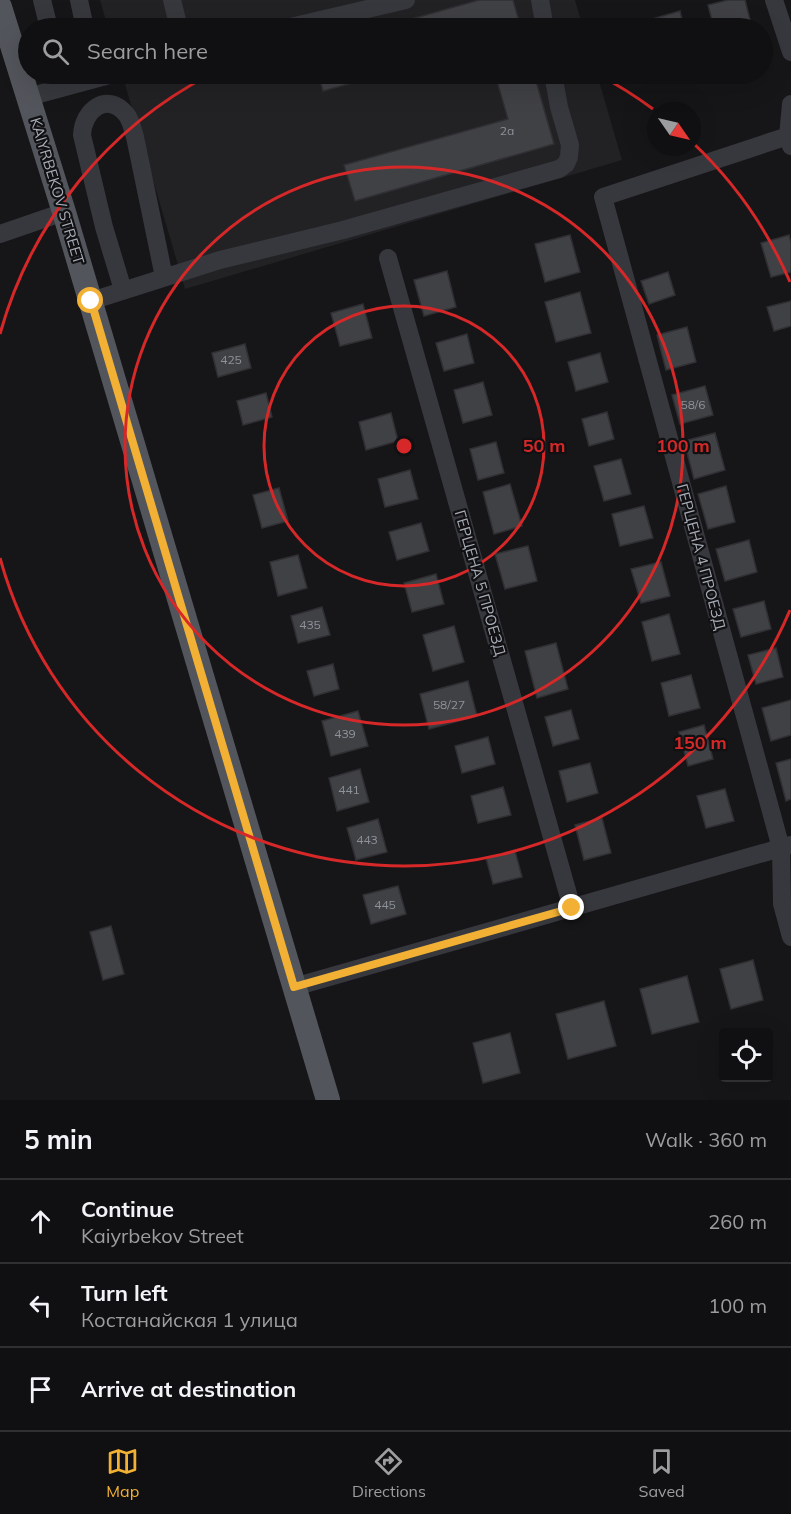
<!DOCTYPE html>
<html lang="en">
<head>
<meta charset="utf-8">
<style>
	:root { --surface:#101012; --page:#19191b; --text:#f1f3f6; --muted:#9c9d9f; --line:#303032; --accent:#f2b134 }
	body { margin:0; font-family:Mulish,sans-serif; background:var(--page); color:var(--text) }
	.controls { position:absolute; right:18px; bottom:18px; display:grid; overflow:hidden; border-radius:6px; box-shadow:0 6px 24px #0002 }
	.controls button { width:54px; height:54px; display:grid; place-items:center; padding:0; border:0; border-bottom:2px solid var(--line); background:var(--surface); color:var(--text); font:30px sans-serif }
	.compass { position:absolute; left:647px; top:102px; width:54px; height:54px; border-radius:50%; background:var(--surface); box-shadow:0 6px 24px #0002; rotate:124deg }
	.stop { position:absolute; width:18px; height:18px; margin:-14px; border:4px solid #f2b134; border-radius:50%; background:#fff }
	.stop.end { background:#f2b134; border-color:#fff; box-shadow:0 2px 6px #0008 }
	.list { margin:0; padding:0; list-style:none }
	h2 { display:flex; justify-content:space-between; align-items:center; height:78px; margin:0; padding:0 24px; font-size:26px }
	h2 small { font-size:20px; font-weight:400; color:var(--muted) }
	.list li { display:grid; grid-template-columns:39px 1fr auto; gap:18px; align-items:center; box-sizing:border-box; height:84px; padding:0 24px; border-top:2px solid var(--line) }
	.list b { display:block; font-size:22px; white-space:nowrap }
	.list p { margin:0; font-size:20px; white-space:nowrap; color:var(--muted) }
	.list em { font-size:20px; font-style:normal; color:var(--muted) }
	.icon { flex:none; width:33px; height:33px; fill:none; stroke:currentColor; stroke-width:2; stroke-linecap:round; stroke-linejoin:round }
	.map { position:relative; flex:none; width:791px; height:1100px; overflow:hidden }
	.search { position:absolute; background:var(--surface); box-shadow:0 6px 24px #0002; left:18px; right:18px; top:18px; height:66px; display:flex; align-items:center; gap:15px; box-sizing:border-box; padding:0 21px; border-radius:33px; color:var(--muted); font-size:22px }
	.sheet { height:330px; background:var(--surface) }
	nav { display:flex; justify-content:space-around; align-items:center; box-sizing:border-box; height:84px; border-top:2px solid var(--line); background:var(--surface); font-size:16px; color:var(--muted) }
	nav a { display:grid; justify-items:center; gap:3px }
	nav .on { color:var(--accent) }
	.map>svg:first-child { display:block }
</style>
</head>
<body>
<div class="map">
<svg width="791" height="1100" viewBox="0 0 791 1100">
	<rect width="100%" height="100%" fill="#161618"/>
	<path fill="#222225" d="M100,0h475l8,28h-475z
		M122,74h475l25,86 -437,129z"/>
	<path fill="#404145" stroke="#303034" stroke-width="1.5" d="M479,0h34l8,28h-141z
		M728,0h17l7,28h-38l-6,-23z
		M680,11l4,17h-33l-2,-8z
		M318,74h67l-62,17z
		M495,74h39l20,70 -199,57 -11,-36 164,-46z
		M570,235l10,37 -35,10 -10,-38z
		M789,235l2,8v29l-20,5 -10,-34z
		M447,271l9,36 -32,9 -10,-36z
		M668,272l7,23 -26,9 -8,-23z
		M580,292l11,41 -35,9 -11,-40z
		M791,301v25l-17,5 -7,-24z
		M363,304l9,34 -32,8 -9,-33z
		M687,327l9,35 -30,8 -9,-35z
		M467,334l7,29 -30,8 -8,-28z
		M245,344l6,24 -33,9 -6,-24z
		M600,353l8,29 -32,9 -8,-29z
		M483,382l9,33 -29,8 -9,-33z
		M705,386l8,29 -33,9 -8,-29z
		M266,393l6,24 -29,8 -6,-24z
		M607,412l7,27 -25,7 -7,-27z
		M391,413l7,28 -32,9 -7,-28z
		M715,433l10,37 -31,9 -10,-38z
		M496,442l8,31 -26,7 -8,-31z
		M621,459l10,35 -27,7 -10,-35z
		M410,470l8,29 -33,8 -7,-28z
		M510,484l12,42 -28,8 -11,-42z
		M726,486l9,36 -27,7 -10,-35z
		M279,488l9,33 -26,7 -9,-33z
		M644,506l9,32 -33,8 -8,-32z
		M421,523l8,28 -32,9 -8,-28z
		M749,540l8,32 -32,9 -9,-32z
		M528,546l9,35 -32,8 -10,-35z
		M298,555l9,33 -29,8 -8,-34z
		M661,562l9,34 -29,7 -10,-34z
		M436,574l8,30 -32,8 -8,-29z
		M764,601l7,28 -30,8 -8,-28z
		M322,607l8,28 -32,8 -7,-27z
		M669,614l11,40 -28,7 -10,-39z
		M454,626l10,36 -31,9 -10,-36z
		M556,643l12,46 -31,9 -12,-47z
		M776,648l7,29 -27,7 -8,-29z
		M333,664l6,25 -25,7 -7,-25z
		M691,675l9,33 -31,8 -8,-33z
		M468,681l9,35 -48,13 -9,-35z
		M791,700v35l-20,6 -9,-33z
		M571,710l8,29 -26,7 -8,-29z
		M358,711l10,35 -37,10 -9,-35z
		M704,725l9,34 -25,7 -9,-34z
		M488,737l7,27 -33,9 -7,-27z
		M791,759v40l-5,2 -10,-38z
		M590,763l8,30 -31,9 -8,-31z
		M360,769l9,33 -32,9 -8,-33z
		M503,787l8,28 -33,8 -7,-27z
		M725,789l9,32 -28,7 -9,-32z
		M602,818l9,35 -27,7 -9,-35z
		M378,819l9,33 -31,8 -9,-32z
		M515,851l7,26 -29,7 -7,-26z
		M398,886l8,28 -35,10 -8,-29z
		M111,926l13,48 -21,6 -13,-48z
		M753,960l10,40 -32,9 -11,-40z
		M687,976l12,46 -47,12 -12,-45z
		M604,1001l12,45 -48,13 -12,-45z
		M510,1033l10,40 -37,10 -10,-40z"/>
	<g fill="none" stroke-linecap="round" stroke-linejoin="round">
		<path stroke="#37383d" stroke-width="18" d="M42,0l7,28
			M79,0l6,28
			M172,0l7,28
			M540,0l5,28
			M774,0l17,52
			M286,28l120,-28
			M28,97l85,-23
			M791,104l-3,32 3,10
			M788,136l-185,61 178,651 1,56 9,33
			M0,234l64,-22
			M388,258l184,650
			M123,290l-19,-63 -22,-92c1,-24 24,-44 44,-21 5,6 7,16 9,23l29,140
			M91,301l129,-41 123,-30 216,-61 7,-5 3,-7 1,-12 -11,-38 -6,-33
			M294,987l497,-142"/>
		<path stroke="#53555c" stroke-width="24" d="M0,7l64,205 264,888"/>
	</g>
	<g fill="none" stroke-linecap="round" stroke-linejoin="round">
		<path stroke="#f2b134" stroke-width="8" d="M91,301l203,686 278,-79"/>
	</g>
	<g fill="none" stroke="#d62828" stroke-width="3">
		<circle cx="404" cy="446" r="140"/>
		<circle cx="404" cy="446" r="279"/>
		<path d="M790 610A419 419 0 0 1 0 558M0 334A419 419 0 0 1 211 74M371 28A419 419 0 0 1 437 28M597 74A419 419 0 0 1 653 109M692 142A419 419 0 0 1 790 282"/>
	</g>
	<g text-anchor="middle" stroke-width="4.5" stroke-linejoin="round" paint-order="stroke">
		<g font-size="12" fill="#8e929b">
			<text x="507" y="135">2а</text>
			<text x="231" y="364">425</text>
			<text x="693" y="409">58/6</text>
			<text x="310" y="629">435</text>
			<text x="449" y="709">58/27</text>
			<text x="345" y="738">439</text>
			<text x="349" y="794">441</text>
			<text x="367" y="844">443</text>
			<text x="385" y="909">445</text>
		</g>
		<g font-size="15" fill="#a8adb8" stroke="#111113">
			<text transform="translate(57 191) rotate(73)" y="5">KAIYRBEKOV STREET</text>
			<text transform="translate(701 557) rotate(75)" y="5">ГЕРЦЕНА 4 ПРОЕЗД</text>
			<text transform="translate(480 583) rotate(74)" y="5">ГЕРЦЕНА 5 ПРОЕЗД</text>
		</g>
	</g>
	<circle cx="404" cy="446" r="9" fill="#d62828" stroke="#111113" stroke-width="3"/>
	<g font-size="18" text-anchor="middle" font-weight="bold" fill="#d62828" stroke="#111113" stroke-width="4.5" stroke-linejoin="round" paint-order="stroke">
		<text x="544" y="452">50 m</text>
		<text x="683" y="452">100 m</text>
		<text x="700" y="749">150 m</text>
	</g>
</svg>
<div class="controls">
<button><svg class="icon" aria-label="locate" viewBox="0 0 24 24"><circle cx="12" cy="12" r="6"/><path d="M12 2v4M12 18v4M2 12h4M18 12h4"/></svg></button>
</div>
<svg class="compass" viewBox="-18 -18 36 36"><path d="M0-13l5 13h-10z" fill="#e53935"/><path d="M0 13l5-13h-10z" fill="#9c9d9f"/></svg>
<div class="stop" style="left:91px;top:301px"></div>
<div class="stop end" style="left:572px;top:908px"></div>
<div class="search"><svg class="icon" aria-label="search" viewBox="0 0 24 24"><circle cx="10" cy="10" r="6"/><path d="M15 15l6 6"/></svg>Search here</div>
</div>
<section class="sheet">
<h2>5 min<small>Walk · 360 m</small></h2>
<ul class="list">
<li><svg class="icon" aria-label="ahead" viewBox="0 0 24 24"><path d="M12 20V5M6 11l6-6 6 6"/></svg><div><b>Continue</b><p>Kaiyrbekov Street</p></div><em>260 m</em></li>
<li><svg class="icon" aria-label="left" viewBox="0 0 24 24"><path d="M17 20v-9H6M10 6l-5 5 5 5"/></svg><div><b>Turn left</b><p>Костанайская 1 улица</p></div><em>100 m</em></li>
<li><svg class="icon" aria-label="arrive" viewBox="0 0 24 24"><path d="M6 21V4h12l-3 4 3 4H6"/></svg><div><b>Arrive at destination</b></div></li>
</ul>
</section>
<nav>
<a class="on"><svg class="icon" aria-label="map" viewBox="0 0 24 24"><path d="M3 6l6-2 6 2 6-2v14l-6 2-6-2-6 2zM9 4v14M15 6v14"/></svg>Map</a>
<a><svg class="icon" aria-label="directions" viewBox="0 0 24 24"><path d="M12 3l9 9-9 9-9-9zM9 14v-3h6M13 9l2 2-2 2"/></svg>Directions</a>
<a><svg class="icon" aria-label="saved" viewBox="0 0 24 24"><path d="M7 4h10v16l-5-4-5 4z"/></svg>Saved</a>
</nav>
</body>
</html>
